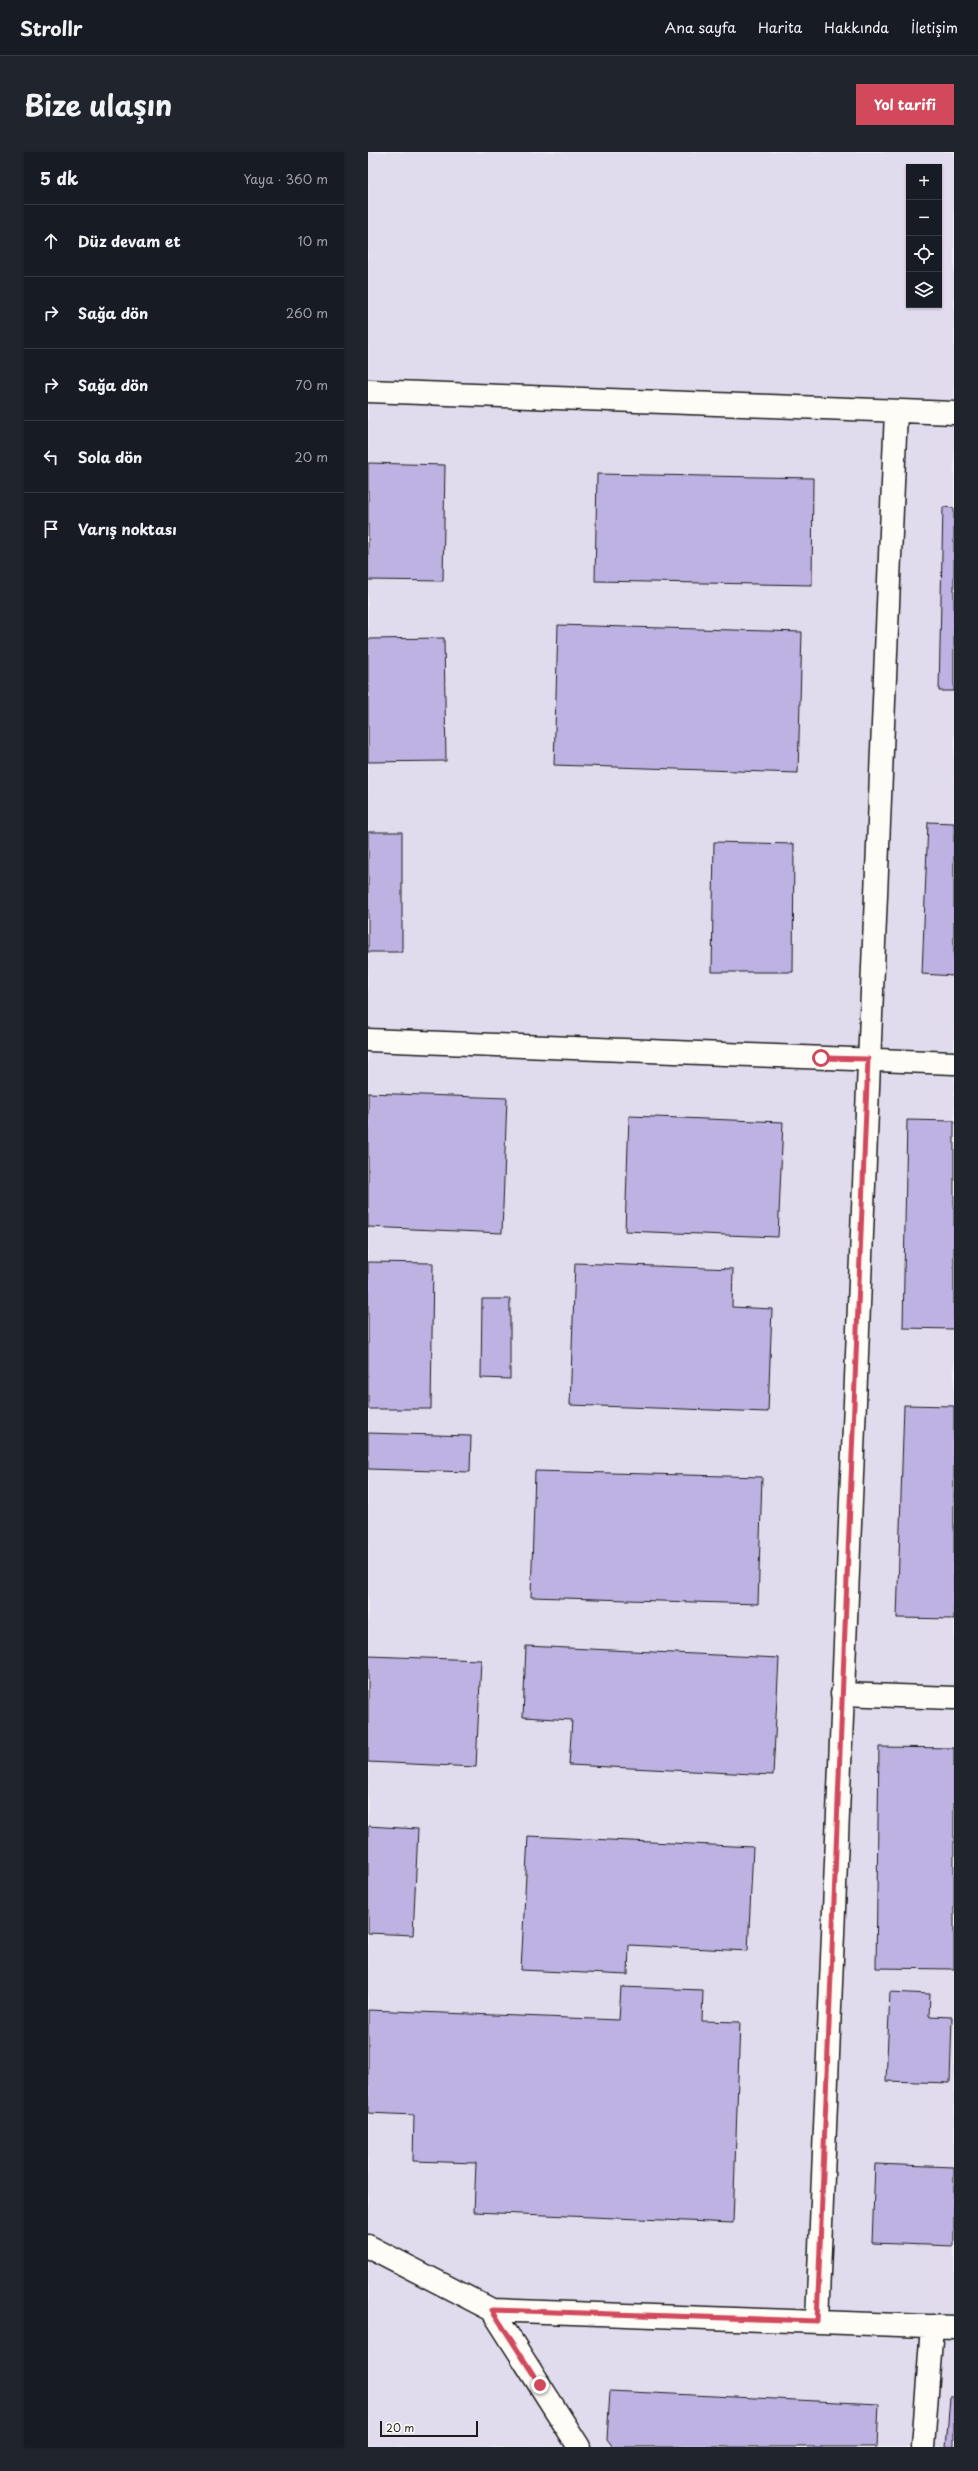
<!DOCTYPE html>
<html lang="tr">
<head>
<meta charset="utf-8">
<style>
	:root { --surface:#171b24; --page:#20242c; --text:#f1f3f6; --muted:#9ea1a6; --line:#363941; --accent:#d1495b }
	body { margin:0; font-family:"Playpen Sans",sans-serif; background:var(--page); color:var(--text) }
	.controls { position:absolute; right:12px; top:12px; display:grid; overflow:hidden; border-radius:0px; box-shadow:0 1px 3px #0004 }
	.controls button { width:36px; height:36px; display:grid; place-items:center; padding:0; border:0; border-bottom:1px solid var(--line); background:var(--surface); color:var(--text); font:20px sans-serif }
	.scale { position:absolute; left:12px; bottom:10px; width:98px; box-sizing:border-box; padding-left:4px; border:2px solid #1c1c1c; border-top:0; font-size:11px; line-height:14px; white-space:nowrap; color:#1c1c1c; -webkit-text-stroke:3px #fdfcf7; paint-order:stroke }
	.stop { position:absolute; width:12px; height:12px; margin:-9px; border:3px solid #d1495b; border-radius:50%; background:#fff }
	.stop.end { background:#d1495b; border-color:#fff; box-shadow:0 1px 4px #0008 }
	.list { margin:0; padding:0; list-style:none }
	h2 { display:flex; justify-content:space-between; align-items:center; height:52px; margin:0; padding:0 16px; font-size:17px }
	h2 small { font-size:13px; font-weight:400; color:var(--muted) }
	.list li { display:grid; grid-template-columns:26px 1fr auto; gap:12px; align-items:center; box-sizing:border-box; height:72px; padding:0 16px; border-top:1px solid var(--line) }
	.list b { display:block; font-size:15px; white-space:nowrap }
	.list em { font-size:13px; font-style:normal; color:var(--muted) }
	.icon { flex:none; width:22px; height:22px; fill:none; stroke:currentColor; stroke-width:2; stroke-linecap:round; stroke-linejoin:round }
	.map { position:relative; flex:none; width:586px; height:2295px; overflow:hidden; border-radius:0px }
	header { display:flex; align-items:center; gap:24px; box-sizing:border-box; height:56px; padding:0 20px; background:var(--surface); border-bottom:1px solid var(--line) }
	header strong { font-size:19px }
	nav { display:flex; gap:22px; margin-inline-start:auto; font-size:14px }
	.intro { display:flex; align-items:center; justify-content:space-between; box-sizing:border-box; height:96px; padding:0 24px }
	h1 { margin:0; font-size:28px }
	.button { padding:10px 18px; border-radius:0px; background:var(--accent); color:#fff; font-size:14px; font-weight:700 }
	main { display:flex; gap:24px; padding:0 24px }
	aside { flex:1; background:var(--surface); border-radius:0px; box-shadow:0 1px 3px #0004 }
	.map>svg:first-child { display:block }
</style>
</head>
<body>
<header>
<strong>Strollr</strong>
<nav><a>Ana sayfa</a><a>Harita</a><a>Hakkında</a><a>İletişim</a></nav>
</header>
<div class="intro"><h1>Bize ulaşın</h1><a class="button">Yol tarifi</a></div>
<main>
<aside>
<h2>5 dk<small>Yaya · 360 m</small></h2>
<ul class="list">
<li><svg class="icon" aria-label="ahead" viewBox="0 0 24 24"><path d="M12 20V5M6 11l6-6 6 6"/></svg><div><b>Düz devam et</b></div><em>10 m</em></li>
<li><svg class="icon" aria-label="right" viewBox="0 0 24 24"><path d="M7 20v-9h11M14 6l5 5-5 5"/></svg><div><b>Sağa dön</b></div><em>260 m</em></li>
<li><svg class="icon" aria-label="right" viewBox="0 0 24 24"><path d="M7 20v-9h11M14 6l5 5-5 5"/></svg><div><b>Sağa dön</b></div><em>70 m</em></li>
<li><svg class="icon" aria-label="left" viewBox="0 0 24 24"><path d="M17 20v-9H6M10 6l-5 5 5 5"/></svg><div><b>Sola dön</b></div><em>20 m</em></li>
<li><svg class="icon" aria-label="arrive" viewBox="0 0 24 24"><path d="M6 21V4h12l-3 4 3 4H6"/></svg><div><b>Varış noktası</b></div></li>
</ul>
</aside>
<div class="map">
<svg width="586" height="2295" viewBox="0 0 586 2295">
	<rect width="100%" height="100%" fill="#f0edf3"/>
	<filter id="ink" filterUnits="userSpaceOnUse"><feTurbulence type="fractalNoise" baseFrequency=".025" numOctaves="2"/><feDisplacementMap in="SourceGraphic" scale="8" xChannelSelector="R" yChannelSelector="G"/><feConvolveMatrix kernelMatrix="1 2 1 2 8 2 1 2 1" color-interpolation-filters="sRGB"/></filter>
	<g filter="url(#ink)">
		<path fill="#e1dbee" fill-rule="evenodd" d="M0,0h586v2295h-586zM541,15h30v138h-30z"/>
		<path fill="#beb2e3" stroke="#1c1c1c" d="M0,311l77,2 -2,116 -75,-1z
			M229,322l216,4 -1,107 -217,-4z
			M575,355l11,1v183h-15z
			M190,473l244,7 -4,141 -244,-8z
			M76,486l2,123 -78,1v-123z
			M560,670l26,1v153l-32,-2z
			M0,680h34v120h-34z
			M346,690l80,2 -1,128h-81z
			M0,941l139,5 -5,135 -134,-6z
			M261,964l154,6 -5,115 -153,-6z
			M539,968l47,1v208l-51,-1z
			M0,1110l65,1 -2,146h-63z
			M207,1111l158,6 -1,38 40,2 -4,103 -198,-7z
			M114,1147h28v80l-29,-1z
			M536,1253l50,1v213l-57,-1z
			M0,1281l103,3 -1,36 -102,-3z
			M167,1319l227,6 -4,127 -227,-7z
			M158,1494l253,12 -6,117 -204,-10 3,-45 -49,-3z
			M0,1504l113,4 -5,107 -108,-5z
			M511,1595l75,1v221l-78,-1z
			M0,1674l50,3 -5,106 -45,-2z
			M160,1684l225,11 -5,104 -119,-6 -1,30 -107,-5z
			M253,1835l82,3 -1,31 38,1 -7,201 -259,-11 2,-49 -63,-2 1,-46 -46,-2v-103l251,10z
			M522,1840l40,2 -1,22 23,1 -2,66 -64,-2z
			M507,2012l79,3v79l-82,-3z
			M242,2239l269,13 -2,43h-264l-6,-8z
			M582,2245h4v50h-8z"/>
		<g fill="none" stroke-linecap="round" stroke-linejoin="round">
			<defs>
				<path id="minor" d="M0,239l586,22
					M0,888l586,23
					M474,1542l112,4
					M0,2094l124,64 462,17
					M124,2158l87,137
					M449,2169l79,-1910
					M555,2295l9,-121"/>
			</defs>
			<use href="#minor" stroke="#1c1c1c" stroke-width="25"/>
			<use href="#minor" stroke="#fdfcf7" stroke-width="22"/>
		</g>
	</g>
	<g fill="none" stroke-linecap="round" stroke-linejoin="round" filter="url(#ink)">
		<path stroke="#d1495b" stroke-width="5" d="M172,2233l-48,-75 325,11 51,-1262 -47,-1"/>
	</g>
</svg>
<div class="controls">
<button>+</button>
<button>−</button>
<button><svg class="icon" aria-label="locate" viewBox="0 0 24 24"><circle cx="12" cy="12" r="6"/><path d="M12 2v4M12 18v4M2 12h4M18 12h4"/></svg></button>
<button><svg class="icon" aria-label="layers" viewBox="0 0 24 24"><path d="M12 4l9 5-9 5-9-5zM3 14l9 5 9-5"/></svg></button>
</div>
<div class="scale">20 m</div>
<div class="stop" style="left:453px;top:906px"></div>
<div class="stop end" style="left:172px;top:2233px"></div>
</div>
</main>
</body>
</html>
